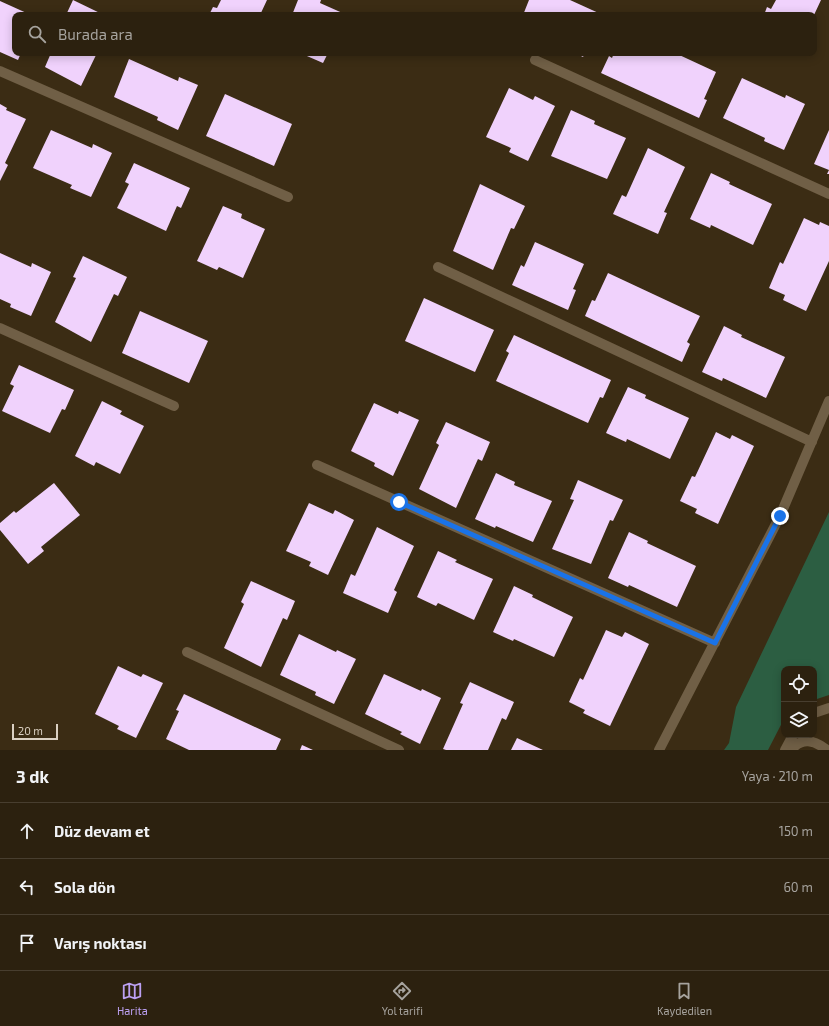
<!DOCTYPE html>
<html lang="tr">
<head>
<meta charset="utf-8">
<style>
	:root { --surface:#2c210f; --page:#342918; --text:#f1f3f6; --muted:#a6a39e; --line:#483e2f; --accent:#bca0f2 }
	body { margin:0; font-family:"Exo 2",sans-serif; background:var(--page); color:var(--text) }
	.controls { position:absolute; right:12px; bottom:12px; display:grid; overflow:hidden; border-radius:8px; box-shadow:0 2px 10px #0003 }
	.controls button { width:36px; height:36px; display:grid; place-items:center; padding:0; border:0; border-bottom:1px solid var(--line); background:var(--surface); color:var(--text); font:20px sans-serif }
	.scale { position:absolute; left:12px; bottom:10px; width:46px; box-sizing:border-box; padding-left:4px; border:2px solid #dad0c2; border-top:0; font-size:11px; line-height:14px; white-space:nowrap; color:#dad0c2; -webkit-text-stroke:3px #3b2c14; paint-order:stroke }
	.stop { position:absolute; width:12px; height:12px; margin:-9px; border:3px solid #1a73e8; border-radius:50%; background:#fff }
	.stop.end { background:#1a73e8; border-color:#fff; box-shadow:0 1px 4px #0008 }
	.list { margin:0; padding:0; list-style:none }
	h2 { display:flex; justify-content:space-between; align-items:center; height:52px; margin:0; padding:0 16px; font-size:17px }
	h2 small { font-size:13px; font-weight:400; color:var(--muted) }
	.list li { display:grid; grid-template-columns:26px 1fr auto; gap:12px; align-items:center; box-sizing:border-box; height:56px; padding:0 16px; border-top:1px solid var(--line) }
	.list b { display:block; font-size:15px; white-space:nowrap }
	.list em { font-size:13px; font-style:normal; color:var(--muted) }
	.icon { flex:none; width:22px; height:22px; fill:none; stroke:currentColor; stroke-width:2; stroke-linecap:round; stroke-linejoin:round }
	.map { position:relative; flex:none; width:829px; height:750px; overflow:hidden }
	.search { position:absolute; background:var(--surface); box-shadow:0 2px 10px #0003; left:12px; right:12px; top:12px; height:44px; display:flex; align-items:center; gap:10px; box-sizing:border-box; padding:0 14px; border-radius:8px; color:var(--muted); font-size:15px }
	.sheet { height:220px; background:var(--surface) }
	nav { display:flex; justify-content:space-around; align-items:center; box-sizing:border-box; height:56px; border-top:1px solid var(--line); background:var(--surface); font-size:11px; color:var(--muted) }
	nav a { display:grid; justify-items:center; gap:2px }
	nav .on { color:var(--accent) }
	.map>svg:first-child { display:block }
</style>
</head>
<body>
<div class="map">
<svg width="829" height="750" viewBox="0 0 829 750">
	<rect width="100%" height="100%" fill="#3b2c14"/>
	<path fill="#2c5e42" d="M829,512v183l-15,5v-31h-30v50l-16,31h-44l5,-7 7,-36z"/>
	<path fill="#f0d2fc" d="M73,0l31,15h-38z
		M221,0h46l-7,15h-51l4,-8 4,1z
		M298,0h23l-1,3 27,12h-55z
		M529,0h41l33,15h-80z
		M776,0h45l-7,15h-50l3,-8 4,2z
		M0,1l31,14h-16v38h6l-3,7 -18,-8z
		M51,53h46l-16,33 -36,-19z
		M300,53h28l-5,10z
		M575,53h10l-2,4z
		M614,53h61l41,19 -12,27 3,1 -8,18 -98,-45 8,-17 3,2z
		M129,59l49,22 1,-4 19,8 -20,45 -21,-10 1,-3 -44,-20z
		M742,78l43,20 1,-3 19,9 -21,46 -20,-9 1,-3 -42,-20z
		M509,88l24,12 2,-4 20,10 -27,55 -19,-9 2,-4 -25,-11z
		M225,94l67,30 -18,42 -68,-30z
		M0,104l7,4 -1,2 20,9 -21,44 3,2 -8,16z
		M571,110l24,11 -1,3 32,14 -19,41 -56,-23z
		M51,130l41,18 1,-4 19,9 -21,44 -21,-9 2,-3 -39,-17z
		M829,130v44h-2l2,-4 -15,-6z
		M648,148l37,19 -21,45 3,1 -9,21 -45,-20 9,-19 4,2z
		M134,163l56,25 -9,20 -4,-2 -11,25 -49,-23 12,-24 -4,-2z
		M711,173l19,9 -1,2 43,20 -19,41 -42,-20 -1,3 -20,-9z
		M480,184l45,22 -11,23 -3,-1 -18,42 -40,-19z
		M223,206l19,8 -1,4 24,11 -22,49 -24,-11 -2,3 -20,-9z
		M804,218l15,7 1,-3 9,4v35l-23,50 -23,-11 2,-5 -16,-7 11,-26 3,2z
		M535,242l49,22 -11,25 3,1 -8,20 -56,-25 9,-20 3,2z
		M0,253l31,14 1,-4 19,9 -20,44 -21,-9 1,-3 -11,-5z
		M83,256l44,21 -9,19 -4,-2 -23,48 -36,-20 21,-44 -3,-1z
		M608,273l92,43 -13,26 3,2 -8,18 -97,-46 7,-16 3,1z
		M424,298l70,32 -19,42 -70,-31z
		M140,311l68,30 -19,42 -67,-30z
		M724,326l18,9 -1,2 44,20 -19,41 -43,-20 -1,3 -20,-9z
		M514,335l97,45 -8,18 -3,-1 -12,26 -92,-42 13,-28 -3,-2z
		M19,365l55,25 -9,20 -3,-1 -12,24 -48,-22 12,-25 -4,-2z
		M628,387l18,8 -1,3 44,20 -19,41 -43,-20 -1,3 -20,-9z
		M102,401l20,10 -2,3 24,12 -24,48 -24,-12 -2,4 -19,-10z
		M374,403l24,11 1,-3 20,9 -26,56 -19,-10 1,-3 -24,-12z
		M446,422l44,20 -8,19 -4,-2 -22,49 -37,-19 20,-44 -3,-2z
		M716,432l14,7 2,-4 22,11 -36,78 -23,-11 2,-4 -17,-8 12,-25 3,1z
		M496,473l19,9 -1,3 38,16 -19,41 -37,-16 -1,2 -20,-9z
		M578,480l45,20 -10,21 -3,-1 -19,44 -39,-15 22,-49 -4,-1z
		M54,483l26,32 -39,32 3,4 -16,13 -28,-34v-7l14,-12 2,2z
		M309,503l24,11 2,-4 19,10 -26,55 -19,-9 2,-4 -25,-11z
		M377,527l37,19 -20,44 3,2 -9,21 -45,-20 8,-19 4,2z
		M629,532l19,9 -1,2 49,23 -19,41 -48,-22 -1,2 -20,-9z
		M438,551l19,9 -2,2 38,17 -19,41 -36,-17 -2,3 -19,-9z
		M251,581l44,20 -8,19 -4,-2 -22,49 -37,-19 20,-44 -3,-2z
		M514,586l19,9 -1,2 41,20 -19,40 -40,-18 -1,2 -20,-9z
		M606,630l16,7 3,-5 24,12 -39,82 -27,-13 2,-3 -16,-8 11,-24 3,2z
		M299,634l37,18 1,-2 19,9 -22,45 -19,-9 1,-3 -36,-17z
		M118,666l23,11 2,-3 20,9 -27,55 -19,-9 2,-3 -24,-12z
		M384,674l37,17 1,-2 19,9 -21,46 -20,-10 2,-2 -37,-18z
		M470,682l44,20 -8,18 -4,-2 -14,32h-42l-3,-1 20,-45 -3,-1z
		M184,694l97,45 -5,11h-87l-23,-11 13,-28 -3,-1z
		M517,738l26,12h-32z
		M302,745l11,5h-13z"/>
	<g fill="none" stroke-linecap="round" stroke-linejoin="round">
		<path stroke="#705f46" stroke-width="10" d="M535,60l294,134
			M0,71l288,126
			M438,267l374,175
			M0,328l174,78
			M317,465l398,178
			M187,652l212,98
			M814,713l15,-5
			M659,750l121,-234 49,-115
			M785,750l8,-15
			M791,750c11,-13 23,-10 36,0"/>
	</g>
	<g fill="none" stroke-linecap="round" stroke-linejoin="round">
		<path stroke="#1a73e8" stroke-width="5" d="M399,502l316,141 65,-127"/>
	</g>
</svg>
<div class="controls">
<button><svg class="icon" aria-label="locate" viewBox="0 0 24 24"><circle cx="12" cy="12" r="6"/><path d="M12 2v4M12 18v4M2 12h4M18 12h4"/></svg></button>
<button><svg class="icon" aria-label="layers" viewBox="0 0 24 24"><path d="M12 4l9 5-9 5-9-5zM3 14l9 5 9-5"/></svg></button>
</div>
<div class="scale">20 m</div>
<div class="stop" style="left:399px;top:502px"></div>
<div class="stop end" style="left:780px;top:516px"></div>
<div class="search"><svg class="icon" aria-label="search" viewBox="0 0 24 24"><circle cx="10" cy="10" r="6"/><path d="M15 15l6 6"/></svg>Burada ara</div>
</div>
<section class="sheet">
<h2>3 dk<small>Yaya · 210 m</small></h2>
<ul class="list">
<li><svg class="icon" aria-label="ahead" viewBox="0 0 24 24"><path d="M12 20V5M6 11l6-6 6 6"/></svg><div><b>Düz devam et</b></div><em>150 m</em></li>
<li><svg class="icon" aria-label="left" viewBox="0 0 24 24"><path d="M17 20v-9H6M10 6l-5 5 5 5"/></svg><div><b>Sola dön</b></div><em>60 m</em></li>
<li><svg class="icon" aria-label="arrive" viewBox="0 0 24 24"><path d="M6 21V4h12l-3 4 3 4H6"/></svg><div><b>Varış noktası</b></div></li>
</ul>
</section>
<nav>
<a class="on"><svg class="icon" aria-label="map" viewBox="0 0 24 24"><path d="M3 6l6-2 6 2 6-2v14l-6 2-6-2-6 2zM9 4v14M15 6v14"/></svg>Harita</a>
<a><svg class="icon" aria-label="directions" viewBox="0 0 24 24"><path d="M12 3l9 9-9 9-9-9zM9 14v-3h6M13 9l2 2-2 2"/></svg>Yol tarifi</a>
<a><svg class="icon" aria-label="saved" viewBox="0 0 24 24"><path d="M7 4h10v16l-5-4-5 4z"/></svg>Kaydedilen</a>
</nav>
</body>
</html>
